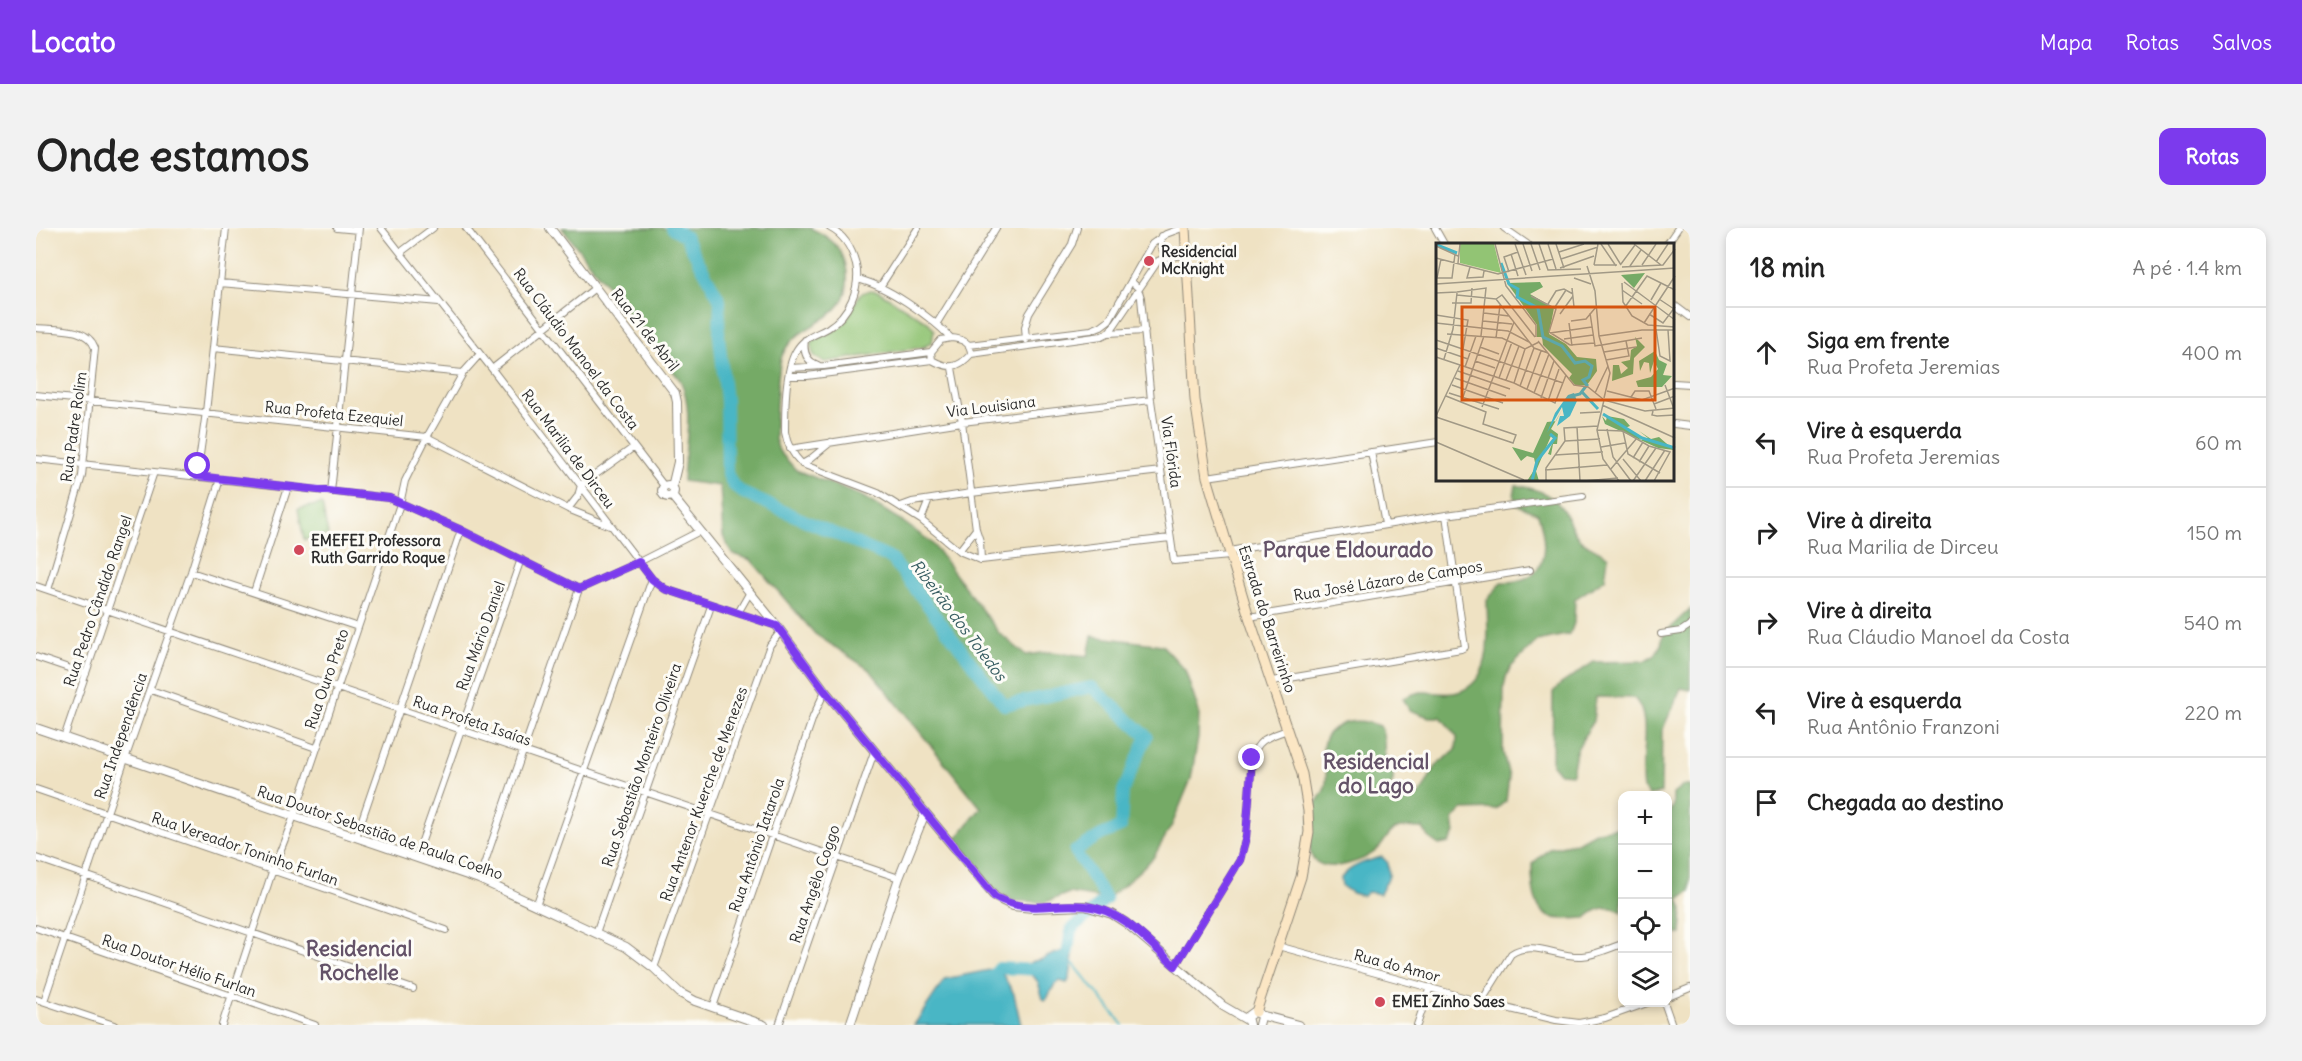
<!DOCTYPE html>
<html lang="pt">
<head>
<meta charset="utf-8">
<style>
	:root { --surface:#fff; --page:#f2f2f2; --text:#222; --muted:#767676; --line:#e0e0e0; --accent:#7c3aed }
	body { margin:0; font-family:Delius,sans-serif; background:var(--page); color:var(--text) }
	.controls { position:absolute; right:18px; bottom:18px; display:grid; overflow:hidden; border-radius:12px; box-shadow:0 3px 9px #0003 }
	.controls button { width:54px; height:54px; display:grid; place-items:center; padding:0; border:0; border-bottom:2px solid var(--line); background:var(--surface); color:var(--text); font:30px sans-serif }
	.stop { position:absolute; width:18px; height:18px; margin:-14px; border:4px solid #7c3aed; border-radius:50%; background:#fff }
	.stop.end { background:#7c3aed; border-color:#fff; box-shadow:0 2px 6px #0008 }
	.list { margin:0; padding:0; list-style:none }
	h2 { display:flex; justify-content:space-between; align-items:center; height:78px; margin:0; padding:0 24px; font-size:26px }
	h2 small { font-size:20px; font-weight:400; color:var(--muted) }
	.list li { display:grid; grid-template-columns:39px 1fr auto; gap:18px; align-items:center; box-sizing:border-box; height:90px; padding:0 24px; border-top:2px solid var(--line) }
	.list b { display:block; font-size:22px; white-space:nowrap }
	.list p { margin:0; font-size:20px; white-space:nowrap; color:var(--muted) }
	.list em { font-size:20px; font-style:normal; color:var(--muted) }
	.icon { flex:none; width:33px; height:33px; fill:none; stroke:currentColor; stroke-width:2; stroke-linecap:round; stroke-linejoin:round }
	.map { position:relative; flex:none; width:1654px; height:797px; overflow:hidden; border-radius:12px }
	header { display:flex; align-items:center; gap:36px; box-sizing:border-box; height:84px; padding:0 30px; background:var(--accent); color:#fff }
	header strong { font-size:28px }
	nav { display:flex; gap:33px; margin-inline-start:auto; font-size:21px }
	.intro { display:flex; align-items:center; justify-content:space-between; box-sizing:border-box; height:144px; padding:0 36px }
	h1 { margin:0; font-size:42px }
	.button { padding:15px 27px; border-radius:12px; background:var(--accent); color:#fff; font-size:21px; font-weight:700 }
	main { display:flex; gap:36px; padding:0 36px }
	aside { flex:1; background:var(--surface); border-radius:12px; box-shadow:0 3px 9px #0003 }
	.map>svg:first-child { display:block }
</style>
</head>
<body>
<header>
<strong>Locato</strong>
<nav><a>Mapa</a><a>Rotas</a><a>Salvos</a></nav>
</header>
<div class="intro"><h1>Onde estamos</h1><a class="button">Rotas</a></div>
<main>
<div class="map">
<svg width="1654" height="797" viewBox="0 0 1654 797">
	<rect width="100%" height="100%" fill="#fdfcf7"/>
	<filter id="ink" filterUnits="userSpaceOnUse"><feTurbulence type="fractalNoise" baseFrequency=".0167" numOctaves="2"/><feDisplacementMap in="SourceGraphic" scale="12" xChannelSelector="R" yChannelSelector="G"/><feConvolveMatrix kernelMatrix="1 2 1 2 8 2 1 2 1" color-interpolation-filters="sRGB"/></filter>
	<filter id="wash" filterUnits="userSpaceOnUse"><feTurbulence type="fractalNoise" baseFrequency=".008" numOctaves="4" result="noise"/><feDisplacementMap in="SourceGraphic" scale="24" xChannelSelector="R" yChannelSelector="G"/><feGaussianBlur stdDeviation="1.35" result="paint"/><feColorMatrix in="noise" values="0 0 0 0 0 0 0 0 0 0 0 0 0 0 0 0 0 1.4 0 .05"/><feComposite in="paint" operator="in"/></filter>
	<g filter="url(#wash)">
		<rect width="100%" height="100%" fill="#efe2c3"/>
		<path fill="#92c474" stroke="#5e7850" stroke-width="1.5" d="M834,62l8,1 51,32 5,7 -2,12 -8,5 -99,15c-11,-3 -16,-11 -12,-22l22,-10 10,-8 15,-28z
			M286,276l6,31 -24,5 -6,-31z"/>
		<path fill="#75aa66" stroke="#506a48" stroke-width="1.5" d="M526,0h248c18,8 32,18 36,38 11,60 -49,51 -64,90 -5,14 -7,66 -7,83l4,12 17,19 67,27 39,24 30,22 67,90 27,22 24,-3 38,4 4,-20 70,9 23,25 14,42 -1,26 -7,41 -19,46 -19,33 -30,28 -17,13 -37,-6 -23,9 -32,-1 -19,-11 -40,-50 26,-32 -111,-138 -55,-36 -64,-74 -19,-6 -9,-18 -3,-50 -37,-5c1,-33 12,-71 -3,-101z
			M1480,257c21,4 39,9 50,30 4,7 6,15 11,21 7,10 22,13 31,21l-3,22 -30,20 -1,24 -4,11 -33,7 -26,26 -5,10 -2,10 -1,65 6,25 -3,24 -10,8 -34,1 -9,10 2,13 -6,10 -10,2 -10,-7 -6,-10c-9,0 -20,-2 -27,1 -10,5 -11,14 -18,20 -13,12 -49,25 -64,11 -7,-8 -5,-40 -2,-50 3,-7 9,-13 12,-20 10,-22 -17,-49 16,-65 13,-6 27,-4 40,1 10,18 -3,26 13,43v12l-6,12 8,8c30,1 26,-13 40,-33 4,-7 15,-12 21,-18l1,-13 -16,-20h-12l-20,-7 -6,-12c5,-2 12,-5 18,-6 11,-1 26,4 37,0 38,-12 29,-63 29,-92l15,-18c46,1 47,-33 36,-68l-21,-9 -3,-10z
			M1654,381v81l-9,-2 -19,43 -1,62 -12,2 -6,-6c-5,-28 11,-71 -9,-91l-38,-1 -3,24 -17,30 -4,23 -12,-1 -8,-8 1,-73 8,-8 33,-22 51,-1 10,-6 6,-10 2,-10z
			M1647,558h7v105l-11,8 4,10 -2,25h-13v-120l5,-8v-12z
			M1586,599v85c-12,-8 -26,-4 -36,6 -11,0 -29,3 -38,-2 -16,-8 -16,-36 -16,-52l18,-16 25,-5 22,-12z"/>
		<path fill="#49b6c5" stroke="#3a7078" stroke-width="1.5" d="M1346,629l6,6 1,13 -9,18 -12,-2 -5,4 -11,-3 -10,-7 -1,-8c10,-13 26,-17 41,-21z
			M1032,722l5,5 -3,23 -3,5 -7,-2 -5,3 -9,16 -3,-1 -5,-17 -10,-13v-5c5,-4 9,-3 15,-5 9,-5 15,-7 25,-9z
			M963,740l15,26 7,31h-107l31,-46z"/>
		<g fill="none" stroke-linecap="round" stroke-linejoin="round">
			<path stroke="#49b6c5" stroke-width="2" d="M1036,734l51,63"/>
			<path stroke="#49b6c5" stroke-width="12" d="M636,0l13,8 35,64 -1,36 7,65 1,72 6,12 10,8 149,66 112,146 88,-18 55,49 -24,55 -2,36 -20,8 -26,16 31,48 -35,31 -4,25 -6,7
				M954,752l9,-12 43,2"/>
		</g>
	</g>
	<g filter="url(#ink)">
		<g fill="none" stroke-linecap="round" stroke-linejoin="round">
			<defs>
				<path id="minor" d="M301,0l21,2
					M345,0l111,141 160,210 13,10 112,37
					M430,0l198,258
					M794,0c14,7 22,21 26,36 5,24 -7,51 -28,64 -12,7 -24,9 -32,23 -11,18 -11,60 -11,81 2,13 8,23 17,32l76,29 43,27 38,31 22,9 189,-22
					M1399,0l9,16
					M1468,0l23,16
					M1125,8v10l5,12
					M1631,16l11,-16
					M365,24l32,-24
					M821,51c29,6 73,37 94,59
					M1095,53l7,7 3,10 10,102 23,161 56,-5
					M184,55l219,19
					M844,59l38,-59
					M1638,77l16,12
					M901,95l59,-95
					M0,100c20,2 51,-2 59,20l-13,128 -34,114
					M1072,105l37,-2
					M915,110c11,1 20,4 20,16 -13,15 -23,15 -39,6l-1,-8 10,-12z
					M769,112c-2,12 1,21 13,25
					M990,112l-1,-13 4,-13 43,-70 5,-16
					M933,117l122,-15 10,-4 8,-6 43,-76 14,-10 16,-6
					M177,120l250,25
					M935,126l131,-18 6,-3 5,-6 45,-66 9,-4 20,-2
					M754,140l34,-2 107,-14
					M916,140l10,54 14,107 4,12 1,19
					M456,141l103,-81
					M753,148h18l125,-16
					M1638,155l16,1
					M0,167l391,42 141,72 42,17
					M1638,196l16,2
					M754,221l172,-27 189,-22
					M1335,224l14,72
					M0,231l353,39 72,32 118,59 60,-27 61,-31
					M766,236l7,-4 22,-18
					M161,248l9,-64 20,-184
					M1171,249l231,-35
					M295,264l28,-264
					M865,278l11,-4 59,-9 190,-22
					M532,281l10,-13 3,-11 53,-38
					M885,292l8,-20
					M923,323l17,-22
					M1193,323l217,-36 137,-19
					M155,344l167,55
					M0,358l863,292
					M218,364l34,-105
					M702,385l12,-21
					M1213,389l281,-47
					M1625,406l20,-3 9,-6
					M0,429l50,17
					M1236,453l189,-32 4,-2 -19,-132
					M115,462l165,58
					M28,510l90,-266
					M0,561l410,141
					M320,609l105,-307
					M0,630l377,131
					M380,630l105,-299
					M443,651l100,-290
					M500,678l116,-327
					M0,700l279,97
					M560,705l115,-327
					M1242,718l203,56 75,18 23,3 26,-5 45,-16
					M1139,738l65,-106 6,-23 6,-79c6,-20 17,-21 35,-28
					M618,740l116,-323 11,-14
					M1632,769l22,-9
					M0,771l78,26
					M8,773l81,-242 66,-187 29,-93
					M1445,774l30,-48c21,-15 47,4 71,2 14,-1 28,-8 40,-12
					M1628,774l8,23
					M677,779l100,-290 12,-26
					M186,797l50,-153 22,-56 106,-312 5,-23 22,-44 36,-64 17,-19
					M743,797l95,-273
					M1381,797l13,-38"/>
				<path id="tertiary" d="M514,0l125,165 2,9 1,60 -6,25
					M626 263a6 6 0 1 1 12 0a6 6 0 1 1-12 0Z
					M636,268l105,130 48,65 170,206 18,9 20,2 52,-2 27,8 14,9 97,83 24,14
					M0,500l443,151 147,68 28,21 26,25 15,8 69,24
					M1224,787l38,10
					M814,797l49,-147 26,-65
					M1213,797l-2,-8 7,-5 5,1 2,4 -2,8"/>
				<path id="secondary" d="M1149,0l10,172 12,77 42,140 53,157 6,37 1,21 -8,45 -45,135"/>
			</defs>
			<use href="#minor" stroke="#8d8677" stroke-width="8"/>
			<use href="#tertiary" stroke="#8d8677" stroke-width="10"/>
			<use href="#secondary" stroke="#8d8677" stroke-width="11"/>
			<use href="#minor" stroke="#fff" stroke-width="6"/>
			<use href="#tertiary" stroke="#fff" stroke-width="8"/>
			<use href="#secondary" stroke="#fbe6c4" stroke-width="9"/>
		</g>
	</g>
	<g fill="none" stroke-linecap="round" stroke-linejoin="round" filter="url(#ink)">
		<path stroke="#7c3aed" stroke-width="8" d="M162,238l-1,10 192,22 72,32 118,59 60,-27 13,17 13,10 112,37 48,65 170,206c36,18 53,5 90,9 37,3 64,37 90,60l65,-106 6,-23 6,-79"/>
	</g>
	<g fill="#d1495b" stroke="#fdfcf7" stroke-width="2">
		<circle cx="1113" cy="33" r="6"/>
		<circle cx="263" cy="322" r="6"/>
		<circle cx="1344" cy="774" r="6"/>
	</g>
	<g text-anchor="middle" stroke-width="6" stroke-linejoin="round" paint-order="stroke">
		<g font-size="15" font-weight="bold" fill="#2b2b2b" stroke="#fdfcf7" text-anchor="start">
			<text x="1125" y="29">Residencial<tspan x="1125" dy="17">McKnight</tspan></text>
			<text x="275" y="318">EMEFEI Professora<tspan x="275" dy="17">Ruth Garrido Roque</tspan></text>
			<text x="1356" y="779">EMEI Zinho Saes</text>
		</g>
		<g font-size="15" fill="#2b2b2b" stroke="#fdfcf7">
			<text transform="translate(609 102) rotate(52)" y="5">Rua 21 de Abril</text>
			<text transform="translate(540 121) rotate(53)" y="5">Rua Cláudio Manoel da Costa</text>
			<text transform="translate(955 179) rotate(-7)" y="5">Via Louisiana</text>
			<text transform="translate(298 186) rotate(6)" y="5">Rua Profeta Ezequiel</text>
			<text transform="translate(38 199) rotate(-82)" y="5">Rua Padre Rolim</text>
			<text transform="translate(532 221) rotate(53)" y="5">Rua Marilia de Dirceu</text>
			<text transform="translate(1135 224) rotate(82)" y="5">Via Flórida</text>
			<text transform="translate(1352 353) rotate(-9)" y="5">Rua José Lázaro de Campos</text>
			<text transform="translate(62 373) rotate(-71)" y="5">Rua Pedro Cândido Rangel</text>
			<text transform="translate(1231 391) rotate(72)" y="5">Estrada do Barreirinho</text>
			<text transform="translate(445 408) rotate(-70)" y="5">Rua Mário Daniel</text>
			<text transform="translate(291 451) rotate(-71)" y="5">Rua Ouro Preto</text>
			<text transform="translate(436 493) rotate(19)" y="5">Rua Profeta Isaías</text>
			<text transform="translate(85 508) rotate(-71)" y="5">Rua Independência</text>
			<text transform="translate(606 537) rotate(-71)" y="5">Rua Sebastião Monteiro Oliveira</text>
			<text transform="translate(668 566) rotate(-70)" y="5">Rua Antenor Kuerche de Menezes</text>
			<text transform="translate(344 605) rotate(19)" y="5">Rua Doutor Sebastião de Paula Coelho</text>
			<text transform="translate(721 617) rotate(-71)" y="5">Rua Antônio Iatarola</text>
			<text transform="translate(209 621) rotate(19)" y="5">Rua Vereador Toninho Furlan</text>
			<text transform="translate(779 656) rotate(-71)" y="5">Rua Angêlo Coggo</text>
			<text transform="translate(143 738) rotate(19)" y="5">Rua Doutor Hélio Furlan</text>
			<text transform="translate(1361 738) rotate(15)" y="5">Rua do Amor</text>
		</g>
		<g font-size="16" font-style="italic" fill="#365c61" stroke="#fdfcf7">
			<text transform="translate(923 392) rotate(53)" y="6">Ribeirão dos Toledos</text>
		</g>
		<g font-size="21" font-weight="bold" fill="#645268" stroke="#fdfcf7">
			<text x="1312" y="329">Parque Eldourado</text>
			<text x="1340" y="541">Residencial<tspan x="1340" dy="24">do Lago</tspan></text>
			<text x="323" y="728">Residencial<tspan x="323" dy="24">Rochelle</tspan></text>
		</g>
	</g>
	<g transform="translate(1400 15)">
		<rect width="238" height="238" fill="#efe2c3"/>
		<path d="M24,1h34l7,29 -41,-10z" fill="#92c474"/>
		<path d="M209,30l-11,15 -13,-13zM104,39l3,5 -13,7 24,14 -5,26 17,10 11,13 19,2 1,12 -10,14 -11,1 -7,-8 3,-4 -29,-29 -1,-8h-5v-12l-30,-42zM199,94l10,10 -11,11 -1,16 -21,7 1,-16h6l2,9 7,-6 -7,-6 9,-2 1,-10 6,-4zM219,108l4,9 8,4 -4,11 9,1 -10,11h-24l-2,-6 15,-4 7,-8 -4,-8 -4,12 -1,-10 -5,-1 -4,9 -1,-10zM126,167l-11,19 7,5 -1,10h-4l-2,11 -3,-1 6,-15 -3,-3 -15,35 3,10h-12l9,-14 -2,-9 -7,-2 -6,5 -9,-14 21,6 14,-31 9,-1zM166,173l4,5 1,-5 17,3 6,7 -5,2 11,6 5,6 7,-2 -9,-7 12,8 8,-2 15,13 -16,-2 -53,-24z" fill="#75aa66"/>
		<path d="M138,150l3,8 -7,15 -13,10 3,-10h4l-2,-9 -15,26 8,-20 13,-18z" fill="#49b6c5"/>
		<path fill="none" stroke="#49b6c5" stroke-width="3" d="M1,2l20,8M65,20l8,21 9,5 -1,8 21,11 5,29 19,9 13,17 10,-2 7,5 -3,11 -6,3 4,5 -7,9 -8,2M146,149l16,17M167,171l39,24 33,10M96,238l5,-20 18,-23 -5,-4"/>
		<path fill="none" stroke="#a19986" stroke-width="1.5" d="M59,1l11,42 30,39v12M79,1l11,31M87,1l9,27M95,1l9,26M103,1l9,26 33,-1M112,1l8,25M120,1l8,24M165,1l15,22M172,1l13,21M198,1l27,21M0,3l22,10M123,9l25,-8M75,11l7,22M0,15l62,16 55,-15M125,16l37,-12M220,19l12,-18M22,20l2,-19M185,21l14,-19M158,22l4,-21M158,22h23M206,22l14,-21M151,23l8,25 4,45 11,37 -6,25M194,23l11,-16M34,24l-3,11 16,-1 1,-6M186,24l41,-2 12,-16M124,25l34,-12M73,29l-5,-15 14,-5M0,35h16l3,-24M1,35l4,-19M138,35l17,6M188,39l51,38M186,40l1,19 9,14 16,9 27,2M0,41l239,-16M136,45l2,19M186,47l20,14M21,49l29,-4 -5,48M0,50l21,-1M21,52l39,4 6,-4 33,42M95,53l25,13 -7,23 21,13M60,56l38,49 14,5M223,56l15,10M215,57l10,-17M16,60h19l1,-15M112,61l8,-13 8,-2 9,5M119,64l11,-17M189,64l22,-31 28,14M48,70l25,3M154,70l5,33 6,-1M124,71l13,-18M213,71l14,9 12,-16M0,72l32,5 -5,29M47,78l29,3M135,78l15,-2 10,-12M0,80l72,8 21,11M133,80l3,23M208,80l31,-47M220,86l4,27 10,5 -2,-31M114,90l42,-6M11,91l55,4 23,11 14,-7M163,93l43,-6h33M60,95l4,-33M128,96l29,-4M0,97l127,43M102,98l36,44 14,2 15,12M134,102l24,-2M166,102l40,-7M44,104l19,7M0,105l32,11M168,109l32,-5M0,114l78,26 41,20 11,-28M8,116l9,-30 4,-36M170,117l23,-4 -3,-15M39,118l20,7M29,124l11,-31M22,128l52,18M19,135l51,18M63,135l13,-36M70,137l13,-34M78,140l11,-34M16,142l51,18M229,142l9,24M84,143l14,-38M91,146l14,-38M171,148l35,9 33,-12M13,150l50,16M98,150l15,-39M159,150l13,-27M27,154l21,-61M195,154l4,-6h14l7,18M105,155l13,-37M168,157l-7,30 6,29 16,22M168,157l41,11 30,-3M112,158l11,-32M218,161l21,-8M166,162l73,33M46,164l32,-85M217,168l-1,4 5,1 18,-1M144,170l20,-1M0,173l24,-51M0,174l77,26 3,-8 -33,-11 3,-12 -40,-16M141,184l3,54M171,186l6,28 18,24M161,187l26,1 26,15 21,6 -16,29M187,188l5,23 32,19M129,198l35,-2M0,199l88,38M165,204l24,-4M119,212l48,-3M197,215l10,-16M187,216l18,22M203,219l10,-16M109,227l62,-5M174,227l27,-32M110,238v-13l19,-27 -1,-13 34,-2M148,238l34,-3M197,238l23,-33M209,238l20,-31"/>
		<path fill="#d5540f" fill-opacity="0.15" stroke="#d5540f" stroke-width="3" d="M26,64h193v93h-193z"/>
		<rect width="238" height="238" fill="none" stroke="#2b2b2b" stroke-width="3"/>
	</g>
</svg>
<div class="controls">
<button>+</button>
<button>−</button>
<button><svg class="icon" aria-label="locate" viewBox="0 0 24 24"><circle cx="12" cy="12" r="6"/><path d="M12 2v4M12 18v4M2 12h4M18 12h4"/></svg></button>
<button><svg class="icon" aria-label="layers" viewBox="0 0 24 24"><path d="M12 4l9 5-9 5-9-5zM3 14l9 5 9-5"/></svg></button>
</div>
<div class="stop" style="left:162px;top:238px"></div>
<div class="stop end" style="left:1216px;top:530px"></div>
</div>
<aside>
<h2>18 min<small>A pé · 1.4 km</small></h2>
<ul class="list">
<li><svg class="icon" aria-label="ahead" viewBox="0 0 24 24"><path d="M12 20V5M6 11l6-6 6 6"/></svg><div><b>Siga em frente</b><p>Rua Profeta Jeremias</p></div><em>400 m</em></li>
<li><svg class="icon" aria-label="left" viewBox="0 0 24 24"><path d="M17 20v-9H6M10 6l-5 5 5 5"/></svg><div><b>Vire à esquerda</b><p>Rua Profeta Jeremias</p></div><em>60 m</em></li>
<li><svg class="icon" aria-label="right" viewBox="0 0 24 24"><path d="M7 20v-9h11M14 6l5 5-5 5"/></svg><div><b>Vire à direita</b><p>Rua Marilia de Dirceu</p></div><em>150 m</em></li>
<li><svg class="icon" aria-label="right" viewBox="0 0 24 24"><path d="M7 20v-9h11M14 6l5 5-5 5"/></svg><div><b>Vire à direita</b><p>Rua Cláudio Manoel da Costa</p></div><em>540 m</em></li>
<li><svg class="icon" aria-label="left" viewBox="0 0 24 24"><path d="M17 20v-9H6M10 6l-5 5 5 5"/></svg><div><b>Vire à esquerda</b><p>Rua Antônio Franzoni</p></div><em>220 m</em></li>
<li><svg class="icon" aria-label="arrive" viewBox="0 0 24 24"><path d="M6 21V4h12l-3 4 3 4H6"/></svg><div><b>Chegada ao destino</b></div></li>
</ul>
</aside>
</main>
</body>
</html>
